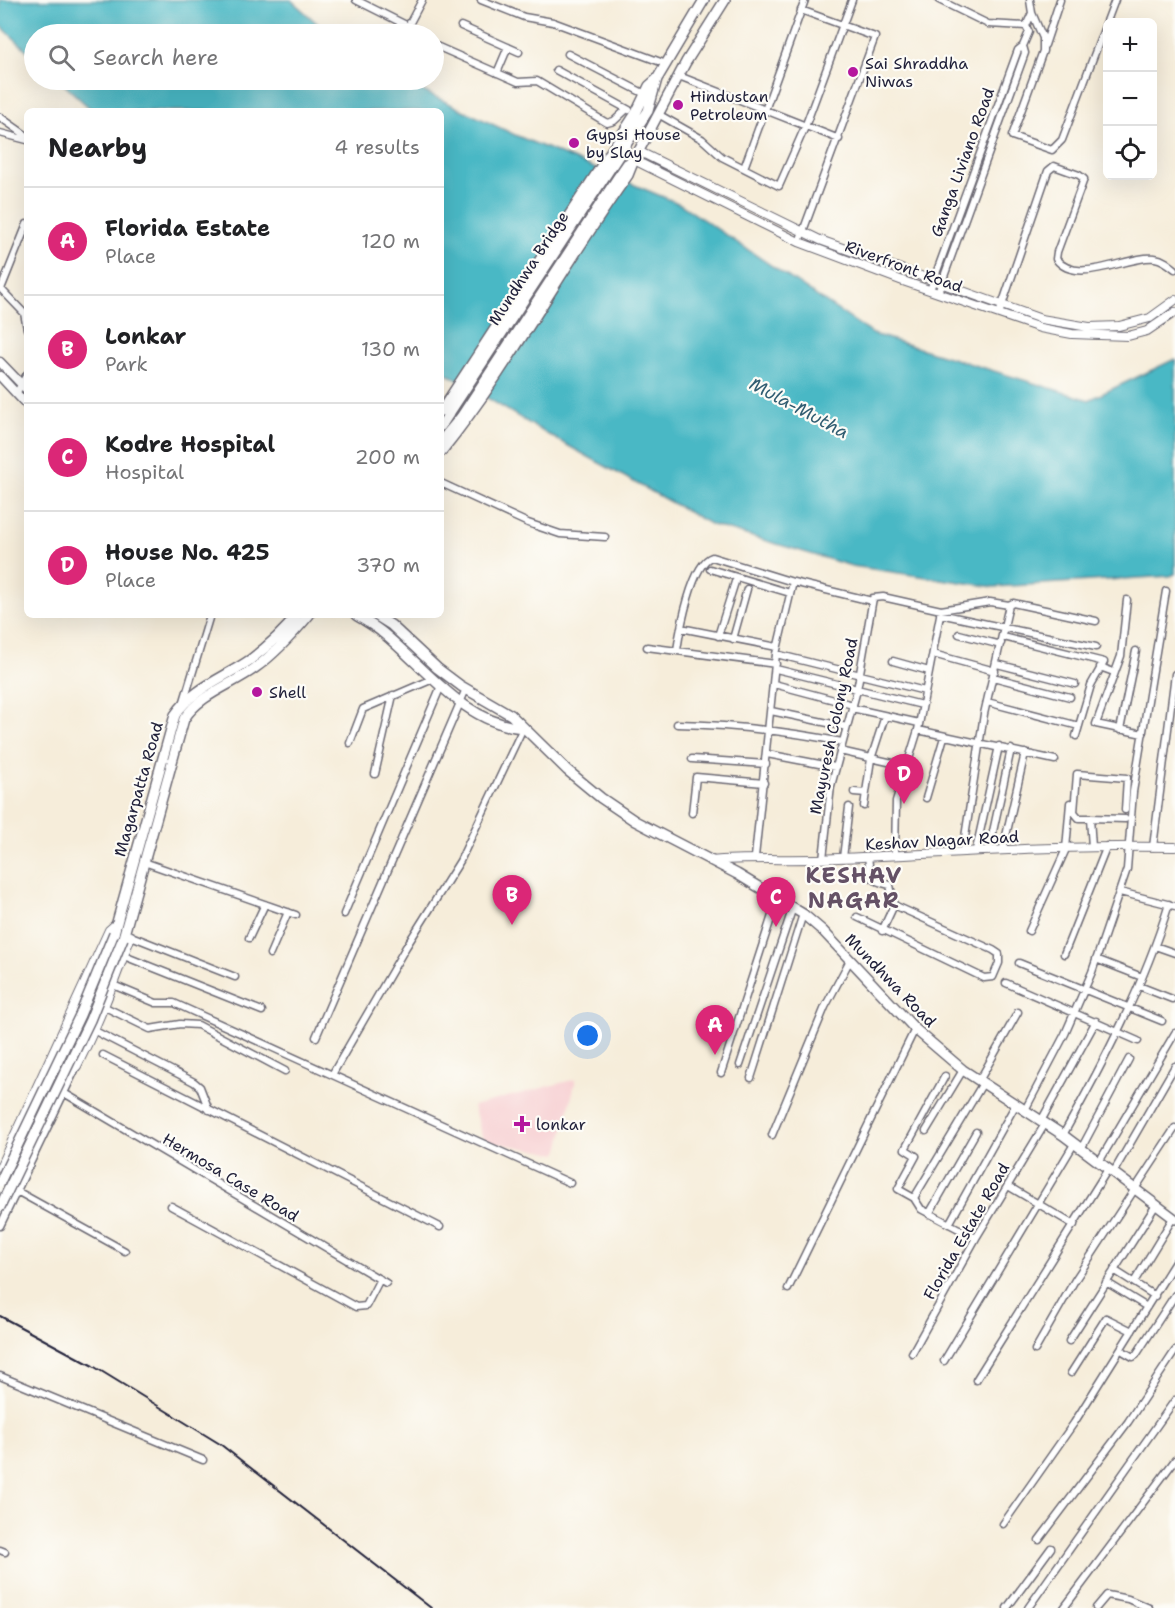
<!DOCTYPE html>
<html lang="en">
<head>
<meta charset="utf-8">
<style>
	:root { --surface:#fff; --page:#f2f2f2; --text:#202124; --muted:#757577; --line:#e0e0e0; --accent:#db2777 }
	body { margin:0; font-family:"Shantell Sans",sans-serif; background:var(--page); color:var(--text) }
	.controls { position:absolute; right:18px; top:18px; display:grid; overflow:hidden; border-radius:9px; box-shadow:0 6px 24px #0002 }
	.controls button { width:54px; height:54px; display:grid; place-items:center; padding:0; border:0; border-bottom:2px solid var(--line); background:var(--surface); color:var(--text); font:30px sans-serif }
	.you { position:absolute; left:588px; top:1036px; width:21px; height:21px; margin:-15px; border:4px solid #fff; border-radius:50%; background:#1a73e8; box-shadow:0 0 0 9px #1a73e833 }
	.badge { display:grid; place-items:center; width:39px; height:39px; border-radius:50%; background:var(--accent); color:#fff; font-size:20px; font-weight:700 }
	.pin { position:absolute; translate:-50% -50px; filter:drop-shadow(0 2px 3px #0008) }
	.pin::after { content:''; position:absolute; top:32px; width:21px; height:18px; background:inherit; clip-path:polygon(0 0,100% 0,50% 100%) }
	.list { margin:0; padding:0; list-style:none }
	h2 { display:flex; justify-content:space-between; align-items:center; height:78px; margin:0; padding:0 24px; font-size:26px }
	h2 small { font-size:20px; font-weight:400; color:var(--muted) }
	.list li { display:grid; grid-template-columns:39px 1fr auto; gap:18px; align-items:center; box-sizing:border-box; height:108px; padding:0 24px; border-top:2px solid var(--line) }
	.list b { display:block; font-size:22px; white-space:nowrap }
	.list p { margin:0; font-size:20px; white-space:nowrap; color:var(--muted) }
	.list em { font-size:20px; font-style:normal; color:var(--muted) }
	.icon { flex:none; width:33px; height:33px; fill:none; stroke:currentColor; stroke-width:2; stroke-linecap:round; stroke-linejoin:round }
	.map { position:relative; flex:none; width:1175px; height:1608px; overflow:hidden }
	.search { position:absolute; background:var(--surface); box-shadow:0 6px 24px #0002; left:24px; top:24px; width:420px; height:66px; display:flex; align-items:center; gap:15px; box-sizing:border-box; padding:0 21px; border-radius:33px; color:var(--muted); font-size:22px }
	.panel { position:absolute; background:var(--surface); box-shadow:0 6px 24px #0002; left:24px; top:108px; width:420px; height:510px; border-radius:9px }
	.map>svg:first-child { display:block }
</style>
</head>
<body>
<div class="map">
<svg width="1175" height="1608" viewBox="0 0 1175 1608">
	<rect width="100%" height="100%" fill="#fdfcf7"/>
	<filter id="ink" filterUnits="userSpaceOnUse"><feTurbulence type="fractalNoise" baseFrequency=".0167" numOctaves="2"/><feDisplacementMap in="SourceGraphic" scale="12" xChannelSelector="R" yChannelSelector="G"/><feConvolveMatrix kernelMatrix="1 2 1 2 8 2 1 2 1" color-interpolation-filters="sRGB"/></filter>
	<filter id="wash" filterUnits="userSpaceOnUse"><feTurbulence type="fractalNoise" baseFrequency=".008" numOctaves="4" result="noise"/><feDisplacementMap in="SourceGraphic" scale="24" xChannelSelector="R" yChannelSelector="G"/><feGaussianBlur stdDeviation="1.35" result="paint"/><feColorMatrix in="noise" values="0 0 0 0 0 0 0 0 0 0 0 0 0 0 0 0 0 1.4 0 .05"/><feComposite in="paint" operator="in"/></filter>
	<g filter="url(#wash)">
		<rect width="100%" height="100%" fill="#f6edda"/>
		<path fill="#f7cfd2" d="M576,1079l-18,75 -49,-9 -25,-2 -11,-37z"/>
		<path fill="#4ab8c5" stroke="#366d80" stroke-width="1.5" d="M0,0h291l38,34h-295v23l-34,-32z
			M59,80h341l115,55 165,69 193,130 216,66 86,-41v215l-5,2 -176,11 -142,-21 -140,-41 -165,-91 -106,-64v-259h-348z"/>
	</g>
	<g filter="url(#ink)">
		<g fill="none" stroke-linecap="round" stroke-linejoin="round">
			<defs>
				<path id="minor" d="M356,0l52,26
					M481,0l43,17 29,5 113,42
					M1032,13l11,25v13l-31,85 40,14 10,-10 53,-140
					M461,26l58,26
					M1026,26l6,-13 -2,-13
					M404,34l18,-34
					M434,45l84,37 19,-1 70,42 7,-2 13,-12
					M1045,45l15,-45
					M568,54l77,40
					M556,70l73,40
					M497,73l11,-26
					M679,76l160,63
					M658,114l44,25 20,18 57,29 26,-59 47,-127
					M0,117l27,19
					M0,133l27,7
					M744,168l61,-168
					M799,242l76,-205 -74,-27
					M0,288l24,25 3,16
					M1,289l26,-65
					M930,290l88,-240 5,-4 6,-14 -3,-6 -38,-2 -49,-24
					M938,293l87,-240 -2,-7
					M999,314l49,-143 6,-5 25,9 5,4 -27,73 -1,7c21,28 74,-5 99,-1 8,1 14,6 20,11
					M16,394l11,-20
					M441,483l87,40 32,11 45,3
					M710,569l80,24
					M1127,600l-6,56 -25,68 47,10
					M940,614l156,33
					M681,628l96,19
					M959,634l38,10 4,-1
					M718,636l17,-54
					M1003,637l101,25 -13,23 -15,51
					M733,639l14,-50
					M647,647l129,17
					M677,650c3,-20 15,-87 35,-93l81,25 79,19
					M776,654l149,37
					M933,654l62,17
					M893,661l36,10
					M997,664l78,20
					M1100,667l11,4
					M776,669l146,36
					M993,677l77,20
					M774,684l79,21
					M184,701l26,-86
					M987,702l92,24
					M852,708l67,15
					M771,711l76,16
					M677,724c56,1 109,7 165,18
					M918,730l137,30
					M1120,730l16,-79
					M350,743l13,-34 70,-30
					M840,751l66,15
					M767,754l68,13
					M692,759l74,5
					M375,774l18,-79
					M854,792l12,1
					M926,798l18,-61
					M864,806l7,-47 14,-43
					M692,813l4,-36 68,6
					M1090,818h-11l-5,-6 3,-38 50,4 -2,32
					M1092,847l-2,-29 35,1
					M1153,847l22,-173
					M1003,849l22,-96
					M963,850l21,-136 25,-109 4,-2 83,18
					M976,850l23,-104
					M989,850l22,-101
					M895,855l1,-54 22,-71 23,-120
					M755,857l21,-203 17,-72
					M843,858l6,-51
					M823,859l8,-73 26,-96 16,-92 10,-1 58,13 49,-8 19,3
					M144,862l152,53
					M1120,892l55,14
					M344,914l97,-228
					M857,917l127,61 9,-1 6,-14v-9l-6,-4 -99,-45 -4,-20c-22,-5 -19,-7 -22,-28
					M882,931l12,-26
					M1029,931l37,-82 4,-46
					M131,936l104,41
					M249,938l16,-34
					M1155,946l20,7
					M270,954l18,-42
					M1064,954l43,-108
					M124,956l138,55
					M1096,959l46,18
					M1019,963l143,58
					M1006,983l132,58
					M113,985l43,18h18l396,180
					M1139,986l33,13
					M105,1007l45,22 30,-5 18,1 87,46
					M95,1031l99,51 6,5 9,23
					M316,1037l150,-348
					M103,1055l337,172
					M740,1065l53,-158
					M333,1073l73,-126 54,-86 63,-133
					M721,1073l57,-176
					M751,1078l52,-164
					M979,1081l39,-69
					M64,1093l322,190
					M1025,1110l40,-76 27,-62 35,-103 6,-77 33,-201
					M1041,1121l55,-100
					M926,1131l37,-61
					M772,1135l53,-128 25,-47
					M1063,1135c41,-73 81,-150 106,-231
					M1081,1149l48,-90
					M1099,1162l76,-129
					M1113,1173l62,-107
					M1008,1186l66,39
					M15,1190l110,61
					M914,1198l-16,-9 18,-33 -11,-7 40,-73
					M171,1206l185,101 10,-1 14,-27
					M929,1214l47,-82
					M949,1224l67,-120
					M0,1226l77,-160
					M976,1238l-55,-29 -7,-11 69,-115
					M1114,1270l41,26
					M1106,1282l41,25
					M1134,1282l39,-64
					M788,1289l127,-260
					M1069,1341l87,-136
					M1035,1350l40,-70 100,-152
					M1121,1350l12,7 3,-2 39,-60
					M912,1353l64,-115 69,-114
					M944,1361l130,-217
					M1071,1373l35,-55 26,13
					M0,1376l203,84
					M976,1380l132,-211
					M1003,1524l71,-101 101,-161
					M1039,1540l89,-118 47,-71
					M0,1550l5,2
					M1007,1608l44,-60
					M1028,1608l147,-208
					M1064,1608l111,-148
					M1096,1608l11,-13 21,4 21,9"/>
				<path id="tertiary" d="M638,151l182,89 221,79 48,8 30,-1 31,-8 25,-18
					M634,160l165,82 104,39 137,47 32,6 56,2 19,-5 28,-19
					M711,861c43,-4 85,0 127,-3 113,-5 224,-13 337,-11
					M55,1056l22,10c21,-42 38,-85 54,-130l-7,-2
					M0,1167l109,-237 8,-7"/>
				<path id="secondary" d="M0,362l27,28
					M0,376l27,29"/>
				<path id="primary" d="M356,615c9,6 19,11 27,18 42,34 82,91 140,95
					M375,615l16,10 46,43 24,18 50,29 56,55 34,28 34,23 102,53 66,40 20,17 92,98 48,41 100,65 112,84"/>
				<path id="trunk" d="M441,411l195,-298 13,-27 8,-7
					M441,426l207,-315 9,-32 47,-79
					M441,441l20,-24 157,-240 9,-13 7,-4 52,-98 39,-62
					M441,452c70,-87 122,-187 187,-277l6,-15
					M114,933l61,-218c18,-27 49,-37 75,-55 17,-13 34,-28 47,-45
					M123,938l61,-219c16,-25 48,-34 71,-51 21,-15 38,-34 54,-53"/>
			</defs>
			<use href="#minor" stroke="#6c6973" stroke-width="9"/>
			<use href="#tertiary" stroke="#6c6973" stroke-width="10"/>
			<use href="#secondary" stroke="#6c6973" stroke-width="11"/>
			<use href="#primary" stroke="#6c6973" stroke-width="12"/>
			<use href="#trunk" stroke="#6c6973" stroke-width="12"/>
			<use href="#minor" stroke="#fff" stroke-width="6"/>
			<use href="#tertiary" stroke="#fff" stroke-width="8"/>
			<use href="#secondary" stroke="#fff" stroke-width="8"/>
			<use href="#primary" stroke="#fff" stroke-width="9"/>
			<use href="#trunk" stroke="#fff" stroke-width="9"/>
			<path stroke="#22223b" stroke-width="2" d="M0,1316l93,50 127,78 211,164"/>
			<defs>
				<path id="trunk-bridge" d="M0,1182l80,-167 34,-82
					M0,1207l90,-187 33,-82"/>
			</defs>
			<use href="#trunk-bridge" stroke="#6c6973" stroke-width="12" stroke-linecap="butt"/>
			<use href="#trunk-bridge" stroke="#fff" stroke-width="9"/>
		</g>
	</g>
	<g fill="#b5179e" stroke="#fdfcf7" stroke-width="2">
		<circle cx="853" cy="72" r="6"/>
		<circle cx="678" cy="105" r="6"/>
		<circle cx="574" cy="143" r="6"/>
		<circle cx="257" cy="692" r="6"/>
		<path d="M519 1115h6v6h6v6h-6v6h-6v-6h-6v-6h6z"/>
	</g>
	<g text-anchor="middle" stroke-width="4.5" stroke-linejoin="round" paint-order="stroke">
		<g font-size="16" fill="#22223b" stroke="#fdfcf7" text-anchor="start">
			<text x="865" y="69">Sai Shraddha<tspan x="865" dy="18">Niwas</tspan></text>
			<text x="690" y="102">Hindustan<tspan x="690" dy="18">Petroleum</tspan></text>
			<text x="586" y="140">Gypsi House<tspan x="586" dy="18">by Slay</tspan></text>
			<text x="269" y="698">Shell</text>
			<text x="536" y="1130">lonkar</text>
		</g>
		<g font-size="16" fill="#22223b" stroke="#fdfcf7">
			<text transform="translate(962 162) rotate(-70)" y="6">Ganga Liviano Road</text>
			<text transform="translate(904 266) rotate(20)" y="6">Riverfront Road</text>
			<text transform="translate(528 268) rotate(-57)" y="6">Mundhwa Bridge</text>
			<text transform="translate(833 726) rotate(-78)" y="6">Mayuresh Colony Road</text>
			<text transform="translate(138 789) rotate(-74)" y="6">Magarpatta Road</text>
			<text transform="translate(942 840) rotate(-3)" y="6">Keshav Nagar Road</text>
			<text transform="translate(891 980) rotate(46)" y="6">Mundhwa Road</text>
			<text transform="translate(231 1177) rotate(31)" y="6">Hermosa Case Road</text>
			<text transform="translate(966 1231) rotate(-60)" y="6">Florida Estate Road</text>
		</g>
		<g font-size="18" font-style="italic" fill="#325e72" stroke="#fdfcf7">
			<text transform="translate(799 408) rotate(28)" y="6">Mula-Mutha</text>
		</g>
		<g font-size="22" font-weight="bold" letter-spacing="1.5" fill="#645166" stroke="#fdfcf7">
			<text x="854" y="883">KESHAV<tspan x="854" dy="25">NAGAR</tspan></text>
		</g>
	</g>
</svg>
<div class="controls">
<button>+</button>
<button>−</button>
<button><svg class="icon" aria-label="locate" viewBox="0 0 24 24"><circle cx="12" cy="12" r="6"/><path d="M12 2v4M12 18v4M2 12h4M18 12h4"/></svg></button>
</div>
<div class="you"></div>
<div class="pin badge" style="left:715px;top:1055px">A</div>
<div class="pin badge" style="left:512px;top:925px">B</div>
<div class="pin badge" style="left:776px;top:927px">C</div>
<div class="pin badge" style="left:904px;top:804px">D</div>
<div class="search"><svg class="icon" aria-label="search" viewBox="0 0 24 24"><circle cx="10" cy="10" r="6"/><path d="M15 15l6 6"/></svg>Search here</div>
<section class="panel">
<h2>Nearby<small>4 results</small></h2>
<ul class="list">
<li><span class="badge">A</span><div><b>Florida Estate</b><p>Place</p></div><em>120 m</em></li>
<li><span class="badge">B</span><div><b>Lonkar</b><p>Park</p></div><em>130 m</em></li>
<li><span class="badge">C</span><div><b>Kodre Hospital</b><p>Hospital</p></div><em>200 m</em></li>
<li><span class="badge">D</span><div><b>House No. 425</b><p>Place</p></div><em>370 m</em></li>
</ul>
</section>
</div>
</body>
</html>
